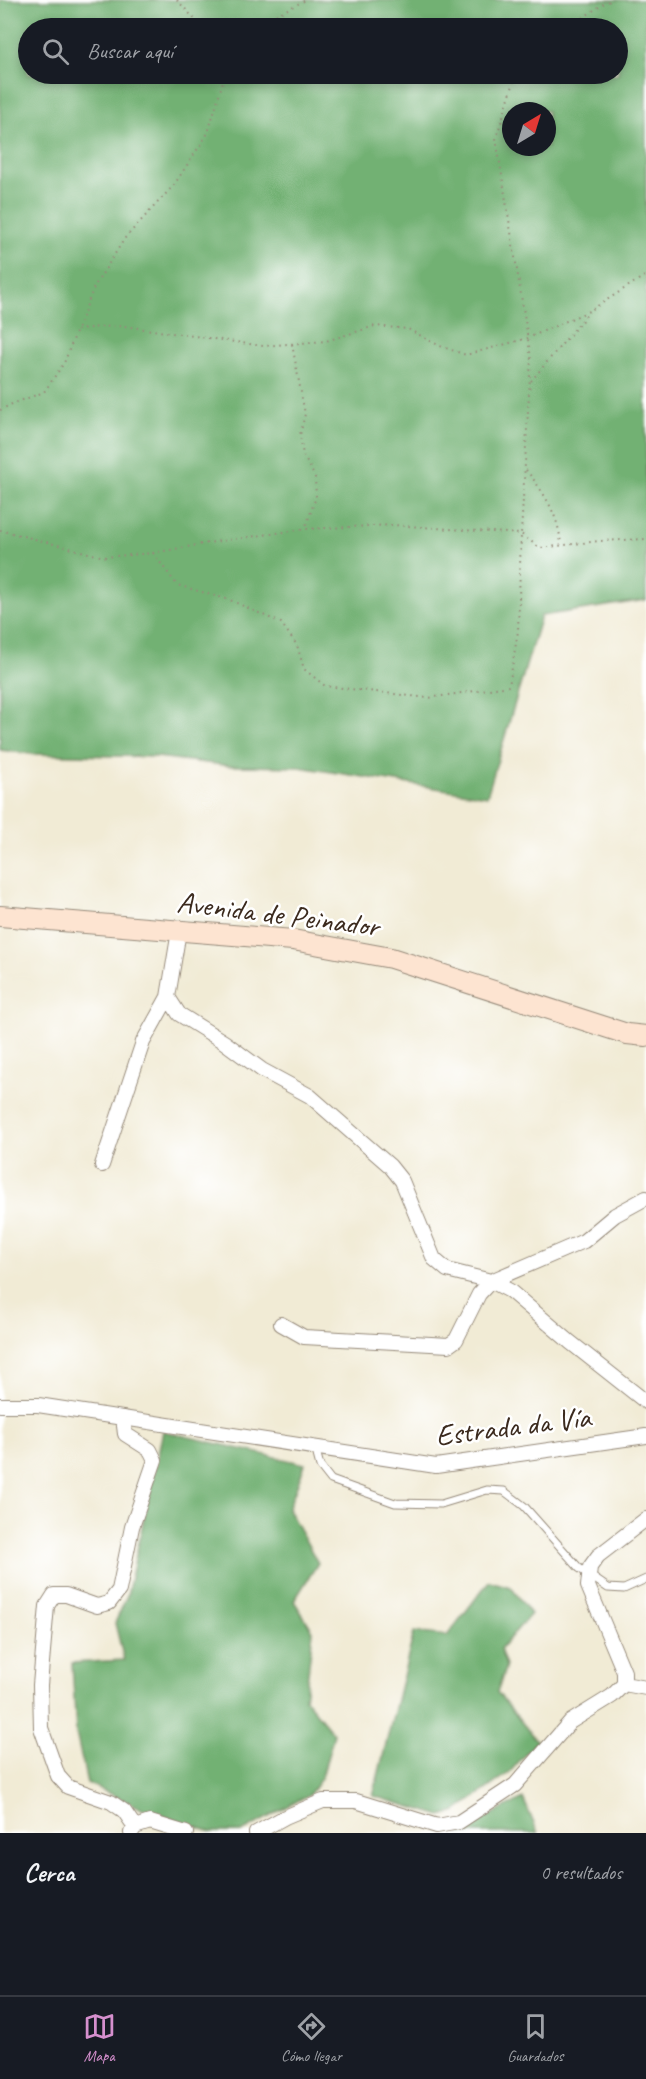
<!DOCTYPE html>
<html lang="es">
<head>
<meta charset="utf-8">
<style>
	:root { --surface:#171b24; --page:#242831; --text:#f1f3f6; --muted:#9ea1a6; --line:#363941; --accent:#d690ce }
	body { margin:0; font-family:Caveat,sans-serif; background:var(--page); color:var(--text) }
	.compass { position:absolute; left:502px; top:102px; width:54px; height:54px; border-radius:50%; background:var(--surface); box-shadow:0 3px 9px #0003; rotate:38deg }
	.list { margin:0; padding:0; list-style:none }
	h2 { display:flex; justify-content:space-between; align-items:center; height:78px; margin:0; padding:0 24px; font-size:26px }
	h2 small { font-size:20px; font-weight:400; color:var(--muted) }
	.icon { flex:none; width:33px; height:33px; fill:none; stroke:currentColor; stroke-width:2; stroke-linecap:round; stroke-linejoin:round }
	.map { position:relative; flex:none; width:646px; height:1833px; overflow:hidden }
	.search { position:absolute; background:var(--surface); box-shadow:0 3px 9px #0003; left:18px; right:18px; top:18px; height:66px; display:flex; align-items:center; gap:15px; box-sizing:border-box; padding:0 21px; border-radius:33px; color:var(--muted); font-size:22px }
	.sheet { height:162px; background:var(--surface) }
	nav { display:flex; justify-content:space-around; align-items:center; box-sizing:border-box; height:84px; border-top:2px solid var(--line); background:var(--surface); font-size:16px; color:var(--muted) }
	nav a { display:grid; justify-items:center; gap:3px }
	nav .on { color:var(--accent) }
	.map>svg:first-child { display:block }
</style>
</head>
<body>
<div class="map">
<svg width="646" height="1833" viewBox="0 0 646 1833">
	<rect width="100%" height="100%" fill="#fff"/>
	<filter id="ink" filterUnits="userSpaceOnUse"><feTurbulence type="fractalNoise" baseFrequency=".0167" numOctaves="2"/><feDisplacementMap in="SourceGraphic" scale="12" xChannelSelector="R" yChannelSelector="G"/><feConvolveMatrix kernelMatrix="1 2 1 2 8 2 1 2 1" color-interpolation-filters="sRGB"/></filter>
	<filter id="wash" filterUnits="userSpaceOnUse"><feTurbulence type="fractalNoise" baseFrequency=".008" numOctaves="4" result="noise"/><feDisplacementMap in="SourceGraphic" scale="24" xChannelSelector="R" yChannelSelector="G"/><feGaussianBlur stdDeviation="1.35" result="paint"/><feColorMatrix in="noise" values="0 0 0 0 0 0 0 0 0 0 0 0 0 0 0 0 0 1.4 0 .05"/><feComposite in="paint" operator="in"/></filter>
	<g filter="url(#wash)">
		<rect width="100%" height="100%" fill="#f1ebd5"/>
		<path fill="#72b173" stroke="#566e48" stroke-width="1.5" fill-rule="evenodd" d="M0,0h646v600l-105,16 -54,180 -188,-29 -68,-1 -74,-9 -126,-3 -31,-4zM618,28v46h-590v-46zM511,111h36v36h-36z
			M163,1431l142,33 -17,45 30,54 -24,38 19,30 -8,68 29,35 -12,43 -12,17 -68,38h-31l-69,-23 -55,-26 -11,-50 -4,-70 52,-3 -9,-37 12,-27z
			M489,1581l22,6 20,27 -31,35 6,17 -9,26 40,49 -28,32 -53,38 -14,5 -69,-20 41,-164 33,4z
			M523,1798l15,35h-80z"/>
	</g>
	<g filter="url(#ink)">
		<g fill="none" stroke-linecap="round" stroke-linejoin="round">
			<defs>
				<path id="lane" d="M315,1447l5,19 11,14 64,23 46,1 46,-14 17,1 20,15 55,62 29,20 16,1 22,-10"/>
				<path id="street" d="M179,931l-11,66 11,17 45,28 38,28 48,26 80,70 12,15 32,78 13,11 44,11 19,10 60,51 76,60
					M102,1165l41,-123 25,-45
					M281,1324l23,13 145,8 7,-5 23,-46 12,-13 93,-40 31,-26 31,-17
					M0,1405h38l398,61 210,-30
					M123,1418l2,16 25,16 5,10 -23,67 -13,63 -10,13 -12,3 -31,-11h-12l-7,11 -7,79 1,43 17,48 10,11 43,15 13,9 11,16
					M624,1684l22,4
					M131,1833l4,-6 15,-5 36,11
					M256,1833l29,-16 38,-16h33l81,25 22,-4 56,-37 55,-63 42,-26 12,-12v-12l-36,-86 2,-19 8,-11 48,-37"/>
				<path id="secondary" d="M0,916l293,24 98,18 236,76 19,2"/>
			</defs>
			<use href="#lane" stroke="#968a7a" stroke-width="9"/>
			<use href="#street" stroke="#968a7a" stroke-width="16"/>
			<use href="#secondary" stroke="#968a7a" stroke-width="22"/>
			<path stroke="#968a7a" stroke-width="2" stroke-dasharray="1.5 4.5" stroke-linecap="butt" d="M177,0l26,28
				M249,28l57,-28
				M568,28l35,-24 10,-4
				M515,79l6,-5
				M77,330l21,-3 26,-1 139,20 63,-5 49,-15 33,3 32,17 26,9 62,-17 63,-28 55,-35
				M292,344l13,70 -5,21 3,20 12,22 1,20 -11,32
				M531,381l58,-69
				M0,410l12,-6 32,-12 20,-29 30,-76 31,-49 49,-53 34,-52 17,-59
				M526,470c18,22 33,46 35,75
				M0,530l104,27 49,-4 61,-11 91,-13 88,-4 128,9 19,14 59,-7 47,-2
				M153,553l24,32 53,15 51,23 16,22 7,24 21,17 103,12 81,-12 9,-55 3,-97 10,-176 -35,-220 19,-59 -58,-1 -19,-4"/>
			<use href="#lane" stroke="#fff" stroke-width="7"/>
			<use href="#street" stroke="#fff" stroke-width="14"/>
			<use href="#secondary" stroke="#fde4d1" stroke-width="20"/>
		</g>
	</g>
	<g text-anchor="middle" stroke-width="5" stroke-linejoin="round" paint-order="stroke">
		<g font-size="30" fill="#3b2a1e" stroke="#fff">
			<text transform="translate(278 914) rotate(7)" y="10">Avenida de Peinador</text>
			<text transform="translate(513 1426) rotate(-7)" y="10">Estrada da Vía</text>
		</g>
	</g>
</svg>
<svg class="compass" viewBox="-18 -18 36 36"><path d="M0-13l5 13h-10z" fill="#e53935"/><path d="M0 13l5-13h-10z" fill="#9ea1a6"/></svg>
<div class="search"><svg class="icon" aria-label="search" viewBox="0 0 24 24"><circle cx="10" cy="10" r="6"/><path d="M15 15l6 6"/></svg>Buscar aquí</div>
</div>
<section class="sheet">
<h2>Cerca<small>0 resultados</small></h2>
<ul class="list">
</ul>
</section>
<nav>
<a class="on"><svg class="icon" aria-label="map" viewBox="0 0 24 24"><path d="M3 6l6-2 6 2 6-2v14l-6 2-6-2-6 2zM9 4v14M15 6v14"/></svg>Mapa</a>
<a><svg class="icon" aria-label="directions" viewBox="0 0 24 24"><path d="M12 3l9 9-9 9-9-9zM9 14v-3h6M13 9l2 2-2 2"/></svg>Cómo llegar</a>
<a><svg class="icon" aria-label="saved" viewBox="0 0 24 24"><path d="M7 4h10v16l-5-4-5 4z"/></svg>Guardados</a>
</nav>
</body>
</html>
